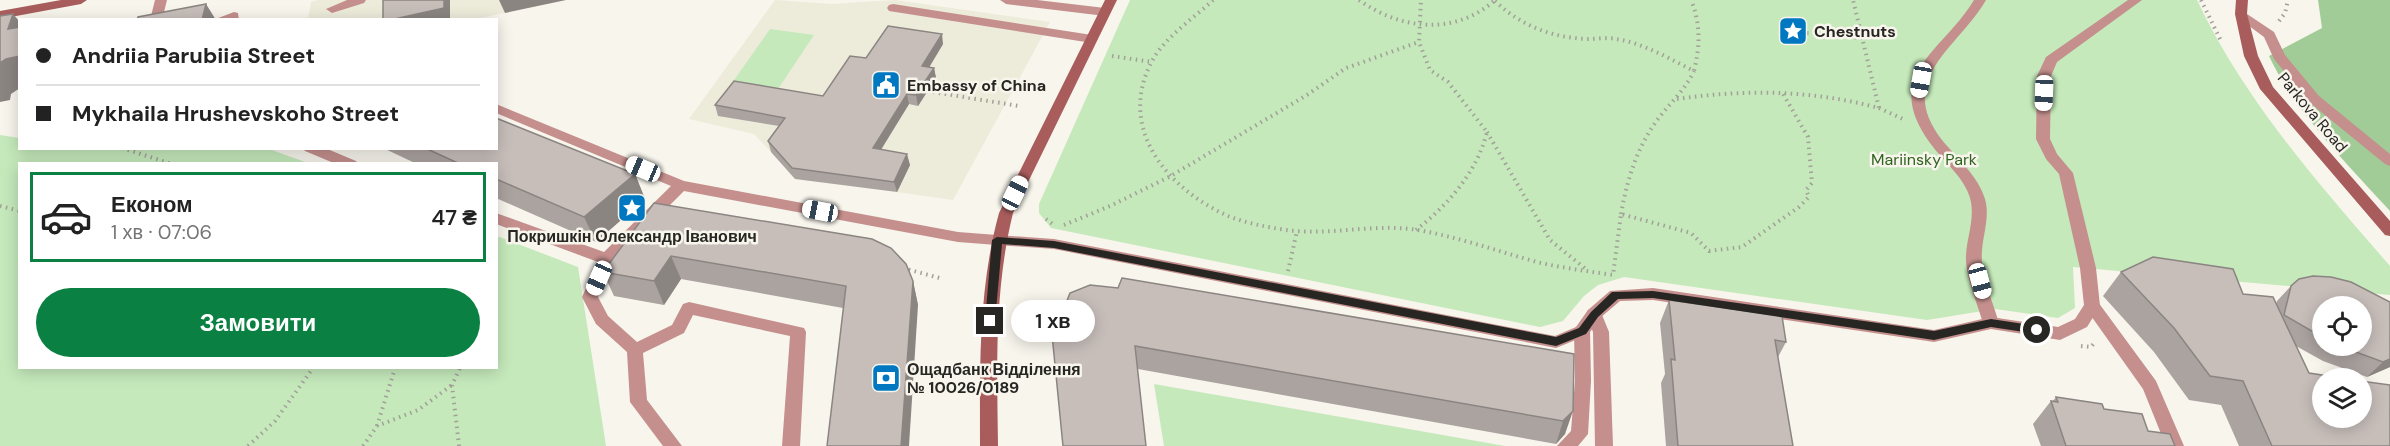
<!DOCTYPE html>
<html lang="uk">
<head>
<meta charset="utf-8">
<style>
	body { margin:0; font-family:"DM Sans",sans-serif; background:#f6f6f6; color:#222; height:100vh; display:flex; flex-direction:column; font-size:22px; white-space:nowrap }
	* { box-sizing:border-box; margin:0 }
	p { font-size:20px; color:#767676 }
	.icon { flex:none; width:33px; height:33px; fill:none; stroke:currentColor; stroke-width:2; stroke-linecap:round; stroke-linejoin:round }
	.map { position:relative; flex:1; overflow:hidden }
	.side { position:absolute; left:18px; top:162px; width:480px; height:207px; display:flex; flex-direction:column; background:#fff; border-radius:0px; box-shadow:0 3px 15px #0003 }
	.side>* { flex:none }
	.guide { position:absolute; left:18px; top:18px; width:480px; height:132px; border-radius:0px; box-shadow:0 3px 15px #0003; display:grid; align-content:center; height:132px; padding:0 18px; background:#fff }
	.tools { position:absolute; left:2312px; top:296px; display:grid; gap:12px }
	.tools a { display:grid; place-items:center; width:60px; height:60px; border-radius:50%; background:#fff; box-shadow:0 3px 15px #0003; font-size:30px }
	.end { position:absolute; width:27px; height:27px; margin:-14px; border:8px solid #272623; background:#fff; box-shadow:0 0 0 3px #fff }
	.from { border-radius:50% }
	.bubble { position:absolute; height:42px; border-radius:21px; background:#fff; box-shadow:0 3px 15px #0003; font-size:20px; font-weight:600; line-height:42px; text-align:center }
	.car { position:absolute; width:18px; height:36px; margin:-18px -9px; border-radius:8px; box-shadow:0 0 4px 2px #0007; background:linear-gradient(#fff 24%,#345 0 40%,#fff 0 76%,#345 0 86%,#fff 0) }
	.guide b { display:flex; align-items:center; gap:21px; height:57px; font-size:22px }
	.guide b+b { border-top:2px solid #e0e0e0 }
	.guide i { width:15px; height:15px; background:#222 }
	ul { padding:10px 0 0; list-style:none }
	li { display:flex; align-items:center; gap:18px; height:90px; margin:0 12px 9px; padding:0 6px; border:3px solid #e0e0e0; border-radius:0px }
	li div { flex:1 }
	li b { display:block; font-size:22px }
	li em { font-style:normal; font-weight:600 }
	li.on { border-color:#0b8043 }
	li>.icon { width:54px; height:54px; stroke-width:1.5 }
	.primary-button { display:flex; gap:12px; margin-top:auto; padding:12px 18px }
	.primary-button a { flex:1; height:69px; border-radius:36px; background:#0b8043; color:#fff; font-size:24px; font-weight:600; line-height:69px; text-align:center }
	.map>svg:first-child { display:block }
	.built { fill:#edebda }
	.green { fill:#c5e9bb }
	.forest { fill:#a2cc97 }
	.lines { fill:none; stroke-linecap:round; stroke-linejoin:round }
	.path { stroke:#a1a099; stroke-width:4; stroke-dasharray:1.5 4.5; stroke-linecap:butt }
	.lane { fill:#c48f8d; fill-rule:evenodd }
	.street { fill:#c48f8d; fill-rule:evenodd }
	.secondary { fill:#a85d5c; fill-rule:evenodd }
	.wall { fill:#aba3a0; fill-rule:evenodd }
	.shaded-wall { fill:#8b8582 }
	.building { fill:#c7beba; stroke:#8b8582; stroke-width:1.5 }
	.route { fill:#272623 }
	.labels { text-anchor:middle; stroke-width:5; stroke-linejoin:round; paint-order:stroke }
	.poi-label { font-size:16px; font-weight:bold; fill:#272623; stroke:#f7f5ec; text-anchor:start }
	.street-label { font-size:16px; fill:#272623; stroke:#f7f5ec }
	.park-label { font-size:16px; fill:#2f631e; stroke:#f7f5ec }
</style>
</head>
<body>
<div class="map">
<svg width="2390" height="446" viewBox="0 0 2390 446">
	<rect width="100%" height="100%" fill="#f7f5ec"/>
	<g class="built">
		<polygon points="318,0 566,0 475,19 308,20 311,2"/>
		<polygon points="775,0 832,4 895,0 1050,22 953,200 897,192 771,152 754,134 689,119"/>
	</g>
	<g class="green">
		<path d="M 1130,0 L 2197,0 C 2245,101 2317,182 2390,266 L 2390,295 L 2073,267 L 2075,308 L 2058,318 L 1995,309 L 1927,320 L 1624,277 L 1598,285 L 1584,296 L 1563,321 L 1540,327 L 1051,228 L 1039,213 L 1039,204 Z"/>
		<polygon points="770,29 814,35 776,92 730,86"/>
		<polygon points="0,135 19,138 20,148 269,149 308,163 20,164 20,368 496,368 497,236 578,267 606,446 0,446"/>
		<polygon points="1154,384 1505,446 1164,446"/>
	</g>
	<path class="forest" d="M 2318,0 L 2390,0 L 2390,211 C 2348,165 2295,112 2269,56 L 2322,28 Z"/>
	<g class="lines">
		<g class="path">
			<path d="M 1213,0 C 1193,19 1165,37 1152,61 C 1116,129 1168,189 1228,216 C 1246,223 1266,227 1286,230 C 1330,236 1374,223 1418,230 C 1458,237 1497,251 1537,262 C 1562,268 1587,271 1613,275 L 1621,214 L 1691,233 L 1709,251 L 1742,247 L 1799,207 L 1809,197 L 1806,190 L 1812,183 L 1808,137 L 1782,92"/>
			<path d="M 1359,0 C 1401,30 1455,36 1495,0"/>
			<polyline points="2201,0 2222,43"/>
			<path d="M 1495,1 C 1521,26 1553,38 1588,39 C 1597,39 1607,37 1616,39 C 1643,43 1670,59 1694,71 C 1700,47 1701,24 1691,0"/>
			<polyline points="2279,21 2285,13 2288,0"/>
			<polyline points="1807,33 1863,38"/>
			<polyline points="1112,56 1152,62"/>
			<polyline points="927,91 1019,106"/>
			<path d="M 1677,99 C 1746,89 1812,90 1879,108 L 1853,0"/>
			<polyline points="1879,108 1903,119"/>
			<polyline points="1487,132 1550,240 1587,270"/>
			<polyline points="122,148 172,164"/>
			<polyline points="0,206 20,211"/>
			<path d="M 1621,214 C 1627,180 1637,147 1658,119 C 1670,103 1685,90 1694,71"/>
			<polyline points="1046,219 1054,225"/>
			<polyline points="1064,225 1110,206 1169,177 1307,95 1346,68 1419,42"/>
			<path d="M 1416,230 C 1448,205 1477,172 1487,132 L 1448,82 L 1430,70 L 1419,42 L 1421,0"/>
			<polyline points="903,268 943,279"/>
			<polyline points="1288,271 1297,231"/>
			<polyline points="2081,346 2091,347 2095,342"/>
			<polyline points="377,426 395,368"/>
			<polyline points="248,446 275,421 313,368"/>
			<polyline points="363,446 377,426 418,410 452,385"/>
			<polyline points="459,446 452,385 460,368"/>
		</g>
		<g class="lane">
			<polygon points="155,0 167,0 162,20 150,20"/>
			<polygon points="347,0 366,0 364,3 332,13 326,9"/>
			<polygon points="1000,0 1037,0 1105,8 1111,12 1105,16 1006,4"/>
			<path d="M 1974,0 L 1986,0 C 1959,47 1894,79 1942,140 C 1957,158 1978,176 1985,199 C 1991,220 1980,240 1982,262 C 1984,282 1993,303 1999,323 L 1997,327 L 1985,327 L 1983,323 C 1977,303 1968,282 1966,262 C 1965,240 1976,220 1970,198 C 1964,177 1943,161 1930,143 C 1880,74 1943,52 1974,0 Z"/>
			<polygon points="893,4 1092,35 1098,39 1092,43 889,11 887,8 889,5"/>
			<polygon points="2241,10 2274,32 2285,55 2319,96 2390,154 2390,166 2385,164 2309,102 2274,59 2264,37 2237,17 2235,14"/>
			<polygon points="234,12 238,13 239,20 213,20"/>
			<polygon points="496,104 684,181 958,232 997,235 1002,236 1005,240 1002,244 997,245 958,242 684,191 613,262 598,297 608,316 637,342 672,325 683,304 689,302 804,328 806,332 800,446 782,446 790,336 693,315 684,333 643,353 647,400 682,446 663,446 630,402 627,352 596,324 582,297 598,262 496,224 496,213 604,252 671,186 496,113"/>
			<polygon points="303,148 325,148 356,161 358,164 336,164 305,151"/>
			<polygon points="2092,300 2098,302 2156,381 2184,446 2166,446 2143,389 2084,306 2086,302"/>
			<polygon points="1594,308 1600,310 1609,332 1613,446 1595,446 1593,332 1586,314 1588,310"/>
			<polygon points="1582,325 1588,327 1590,331 1591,381 1588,434 1578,446 1557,446 1571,431 1575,381 1574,331 1576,327"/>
		</g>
		<polygon class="street" points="2128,0 2142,0 2057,62 2051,76 2050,139 2057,154 2073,173 2096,268 2100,306 2087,327 2060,340 1991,329 1934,342 1653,300 1620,301 1600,318 1588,335 1556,348 1054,249 997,245 992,244 989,240 992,236 997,235 1054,239 1555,336 1576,327 1588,310 1610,291 1653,288 1934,330 1991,317 2058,327 2075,319 2084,305 2080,268 2059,174 2046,159 2036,139 2037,76 2046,57"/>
		<g class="secondary">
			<polygon points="61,0 87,0 81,4 0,19 0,11"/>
			<path d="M 1105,0 L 1117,0 L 1013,213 C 994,290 997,367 998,446 L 980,446 C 980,367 978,290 999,213 Z"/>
			<polygon points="2236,0 2248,0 2247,14 2258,56 2273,87 2390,221 2390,236 2385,235 2260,89 2244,56 2235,14"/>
		</g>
	</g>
	<g class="wall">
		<polygon points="943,44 929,67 934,68 936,78 918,106 909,104 881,150 910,165 897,192 795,179 771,152 768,141 779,126 718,116 715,105 823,96"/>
		<polygon points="383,148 496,148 635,174 645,199 596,242 496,198 496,164 417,164"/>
		<polygon points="654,203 913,281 918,305 843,308 681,279 664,305 614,296 603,272"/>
		<path d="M 2121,272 L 2243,294 L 2276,304 L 2277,301 L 2291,286 L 2390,302 L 2390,367 L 2367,377 L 2323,361 L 2296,346 L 2309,373 L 2390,446 L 2239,446 L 2221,405 L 2189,400 L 2154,352 L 2103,296 ZM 2322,306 L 2361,345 L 2322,345 Z"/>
		<polygon points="1669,300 1786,342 1778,357 1793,446 1666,446 1661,383 1665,374 1660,323"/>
		<polygon points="1062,313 1574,354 1565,434 1556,444 1138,369"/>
		<polygon points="2056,397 2104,409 2148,431 2175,446 2041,446 2033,424 2051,401 2053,401"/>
	</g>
	<g class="shaded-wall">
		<polygon points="444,0 450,0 450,20 390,20"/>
		<polygon points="499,0 566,0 505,13"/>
		<polygon points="206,4 216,20 202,20"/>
		<polygon points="13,14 20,22 20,43 8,29"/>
		<polygon points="942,34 943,44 924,76 922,66"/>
		<polygon points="20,56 20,88 11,94 10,100 0,102 0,63 6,59"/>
		<polygon points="934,68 936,78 918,106 916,95"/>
		<polygon points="907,94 909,104 875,159 873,148"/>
		<polygon points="907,154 910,165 897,192 894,182"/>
		<polygon points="635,174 645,199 596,242 584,217"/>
		<polygon points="671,256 681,279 664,305 654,281"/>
		<polygon points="913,281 918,305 909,446 901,446"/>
		<polygon points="2390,359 2390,367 2367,377 2383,362"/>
		<polygon points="1573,411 1565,434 1556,444 1563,421"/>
	</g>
	<g class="building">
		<polygon points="383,0 444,0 444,8 390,20 383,20"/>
		<polygon points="206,4 202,20 137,20 138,17"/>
		<polygon points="13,14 8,29 20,27 20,56 6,59 0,63 0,16"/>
		<polygon points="888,26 942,34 922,66 934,68 916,95 907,94 873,148 907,154 894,182 792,168 768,141 785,118 715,105 734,81 823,96 850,56 866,58"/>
		<polygon points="496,118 635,174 584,217 496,179 496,164 460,164 425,148 496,148"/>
		<polygon points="654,203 872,239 891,248 906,264 913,281 901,446 827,446 846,286 671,256 654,281 603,272"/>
		<polygon points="2153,257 2233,269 2243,294 2273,297 2309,373 2341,378 2322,378 2322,417 2361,417 2361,381 2390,385 2390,446 2272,446 2243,381 2210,376 2174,328 2121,272"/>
		<polygon points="2313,276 2331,277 2351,282 2390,302 2390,359 2383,362 2337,345 2361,345 2361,306 2322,306 2322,337 2284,315 2291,286 2299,279"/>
		<polygon points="1122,278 1574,354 1573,411 1563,421 1135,346 1146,446 1063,446 1050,314 1062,313 1070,293 1090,285 1118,288"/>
		<polygon points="1669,300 1782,316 1786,342 1775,340 1793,446 1678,446 1671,359 1675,360"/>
		<polygon points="2056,397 2102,404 2104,409 2142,414 2148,431 2170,434 2175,446 2066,446 2051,401 2058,402"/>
	</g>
	<polygon class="route" points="997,237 1054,241 1556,337 1579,328 1591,312 1612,292 1653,291 1934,331 1991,319 2037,326 2042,330 2037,334 1991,327 1934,340 1653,298 1618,299 1598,317 1586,334 1556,346 1054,248 1002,244 995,321 990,325 985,321 992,240"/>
	<defs>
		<g id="sight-square" transform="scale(1.5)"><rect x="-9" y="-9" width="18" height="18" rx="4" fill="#0078c1" stroke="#f7f5ec"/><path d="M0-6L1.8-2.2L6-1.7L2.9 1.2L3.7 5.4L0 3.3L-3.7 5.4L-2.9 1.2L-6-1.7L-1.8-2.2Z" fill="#fff"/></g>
		<g id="civic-square" transform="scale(1.5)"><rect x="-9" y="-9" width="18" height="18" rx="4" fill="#0078c1" stroke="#f7f5ec"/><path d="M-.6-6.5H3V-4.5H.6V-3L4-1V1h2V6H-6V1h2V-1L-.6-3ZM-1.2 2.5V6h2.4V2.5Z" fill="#fff"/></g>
		<g id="bank-square" transform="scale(1.5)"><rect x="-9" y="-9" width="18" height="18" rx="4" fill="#0078c1" stroke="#f7f5ec"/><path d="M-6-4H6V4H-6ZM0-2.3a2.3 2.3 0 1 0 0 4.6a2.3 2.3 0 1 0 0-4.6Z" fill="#fff"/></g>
	</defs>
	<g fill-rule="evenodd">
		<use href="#sight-square" x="1793" y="31"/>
		<use href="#civic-square" x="886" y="85"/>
		<use href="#sight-square" x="632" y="208"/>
		<use href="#bank-square" x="886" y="378"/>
	</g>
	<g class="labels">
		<g class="poi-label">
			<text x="1814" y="37">Chestnuts</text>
			<text x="907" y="91">Embassy of China</text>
			<text x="632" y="242" text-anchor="middle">Покришкін Олександр Іванович</text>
			<text x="907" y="375">Ощадбанк Відділення<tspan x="907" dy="18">№ 10026/0189</tspan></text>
		</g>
		<g class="street-label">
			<text transform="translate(2313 112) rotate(50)" y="6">Parkova Road</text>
		</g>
		<g class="park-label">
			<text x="1924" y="165">Mariinsky Park</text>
		</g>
	</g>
</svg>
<div class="tools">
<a><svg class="icon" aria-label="locate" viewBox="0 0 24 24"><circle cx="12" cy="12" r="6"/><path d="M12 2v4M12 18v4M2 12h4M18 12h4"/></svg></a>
<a><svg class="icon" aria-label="layers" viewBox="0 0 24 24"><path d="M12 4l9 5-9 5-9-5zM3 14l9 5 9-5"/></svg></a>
</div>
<i class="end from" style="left:2037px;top:330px"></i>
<i class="end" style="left:990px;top:321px"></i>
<div class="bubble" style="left:1011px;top:300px;width:84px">1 хв</div>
<i class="car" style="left:1921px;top:80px;rotate:190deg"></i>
<i class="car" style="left:2044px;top:93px;rotate:182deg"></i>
<i class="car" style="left:643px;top:169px;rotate:293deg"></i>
<i class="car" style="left:1015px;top:193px;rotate:26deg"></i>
<i class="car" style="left:820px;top:211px;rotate:281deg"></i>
<i class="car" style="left:599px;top:278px;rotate:204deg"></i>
<i class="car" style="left:1980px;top:281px;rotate:165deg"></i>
<div class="guide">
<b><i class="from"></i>Andriia Parubiia Street</b>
<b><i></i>Mykhaila Hrushevskoho Street</b>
</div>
<section class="side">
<ul>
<li class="on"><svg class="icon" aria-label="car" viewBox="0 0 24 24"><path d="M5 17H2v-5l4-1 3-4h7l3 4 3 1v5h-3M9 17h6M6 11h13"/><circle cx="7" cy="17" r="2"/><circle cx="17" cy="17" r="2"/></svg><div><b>Економ</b><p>1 хв · 07:06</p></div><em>47 ₴</em></li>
</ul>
<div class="primary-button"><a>Замовити</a></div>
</section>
</div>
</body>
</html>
